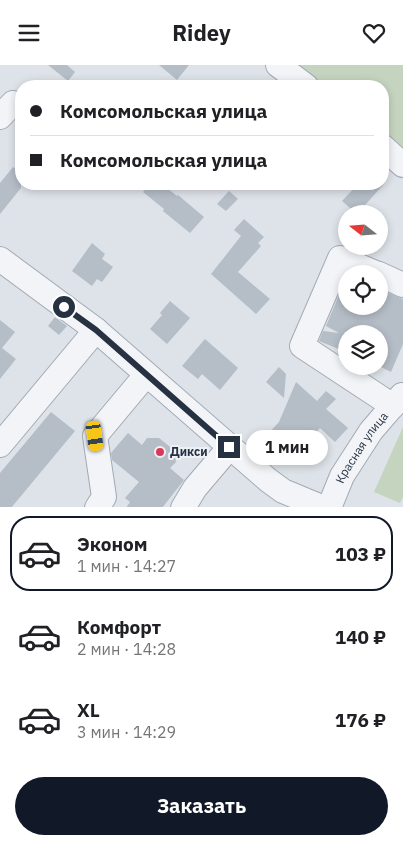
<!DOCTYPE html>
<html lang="ru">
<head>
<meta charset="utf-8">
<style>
	body { margin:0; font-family:"IBM Plex Sans",sans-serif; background:#f2f2f2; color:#202124; height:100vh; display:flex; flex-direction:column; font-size:19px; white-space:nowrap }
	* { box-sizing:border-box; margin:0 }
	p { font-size:16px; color:#757577 }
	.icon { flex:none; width:28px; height:28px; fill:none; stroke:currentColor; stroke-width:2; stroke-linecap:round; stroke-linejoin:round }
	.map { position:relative; height:442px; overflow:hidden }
	.panel { display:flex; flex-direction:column; background:#fff; flex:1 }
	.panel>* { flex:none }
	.guide { position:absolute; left:15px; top:15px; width:374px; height:110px; border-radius:20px; box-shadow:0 2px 8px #0003; display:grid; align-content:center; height:110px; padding:0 15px; background:#fff }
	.needle { width:32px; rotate:287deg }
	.tools { position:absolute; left:338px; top:140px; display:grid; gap:10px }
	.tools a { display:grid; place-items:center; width:50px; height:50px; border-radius:50%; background:#fff; box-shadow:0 2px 8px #0003; font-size:25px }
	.end { position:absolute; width:22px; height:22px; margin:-11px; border:6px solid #263142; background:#fff; box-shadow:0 0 0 2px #fff }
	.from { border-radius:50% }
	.bubble { position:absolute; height:35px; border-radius:18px; background:#fff; box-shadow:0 2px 8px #0003; font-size:16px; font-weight:800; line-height:35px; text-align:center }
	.car { position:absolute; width:15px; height:30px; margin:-15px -8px; border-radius:6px; box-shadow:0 0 4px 1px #0007; background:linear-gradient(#f5c518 24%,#345 0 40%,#f5c518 0 76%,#345 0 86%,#f5c518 0) }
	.guide b { display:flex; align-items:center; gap:18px; height:48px; font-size:19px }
	.guide b+b { border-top:1px solid #e0e0e0 }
	.guide i { width:12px; height:12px; background:#202124 }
	ul { padding:9px 0 0; list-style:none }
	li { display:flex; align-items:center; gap:15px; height:75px; margin:0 10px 8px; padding:0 5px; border:2px solid transparent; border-radius:20px }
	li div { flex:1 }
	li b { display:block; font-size:19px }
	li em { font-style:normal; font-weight:800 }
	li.current { border-color:#111827 }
	li>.icon { width:45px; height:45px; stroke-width:1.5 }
	.cta { display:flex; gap:10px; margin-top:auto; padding:10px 15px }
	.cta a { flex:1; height:58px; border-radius:30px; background:#111827; color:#fff; font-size:20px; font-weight:800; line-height:58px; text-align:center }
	header { display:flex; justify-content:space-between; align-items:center; height:65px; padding:0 15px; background:#fff; font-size:22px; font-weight:800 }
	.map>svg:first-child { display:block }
	.green { fill:#c5d4bf }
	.building { fill:#b5bdc7 }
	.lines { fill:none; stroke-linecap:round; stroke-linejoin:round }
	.minor-casing { stroke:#a3aab4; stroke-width:26 }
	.minor { stroke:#f2f4f7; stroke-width:24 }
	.route { stroke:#263142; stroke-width:6 }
	.poi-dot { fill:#db3757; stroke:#eef2f7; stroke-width:2 }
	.labels { text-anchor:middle; stroke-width:4; stroke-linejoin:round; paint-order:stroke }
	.street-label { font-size:12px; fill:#263142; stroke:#eef2f7 }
	.poi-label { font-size:12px; font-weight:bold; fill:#263142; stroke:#eef2f7; text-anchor:start }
</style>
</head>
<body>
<header><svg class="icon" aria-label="menu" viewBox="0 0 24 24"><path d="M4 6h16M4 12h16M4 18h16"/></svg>Ridey<svg class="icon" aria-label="heart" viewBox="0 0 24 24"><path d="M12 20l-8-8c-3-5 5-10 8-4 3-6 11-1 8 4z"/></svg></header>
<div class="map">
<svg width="403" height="443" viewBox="0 0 403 443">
	<rect width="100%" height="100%" fill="#dee3e9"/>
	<g class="green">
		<polygon points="292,0 403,0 403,86 383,70 382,21 320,21"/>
		<polygon points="403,362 403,432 400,438 374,427"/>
	</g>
	<g class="building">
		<polygon points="48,0 67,0 75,7 68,16"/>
		<polygon points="159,0 189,0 177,15"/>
		<polygon points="13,102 21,108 21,123 0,149 0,118"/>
		<polygon points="150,119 162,119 177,131 178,130 204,152 190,168 163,146 164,144 143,127"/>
		<polygon points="358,119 384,119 357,149 342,136"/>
		<polygon points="229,126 238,134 226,146 217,139"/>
		<polygon points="244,154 264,172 258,178 261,181 238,207 270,234 256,249 211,209 241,171 234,165"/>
		<polygon points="92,178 105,189 102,194 113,202 102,217 97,214 92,221 72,206"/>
		<polygon points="346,213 346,241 379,241 379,224 403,234 403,279 391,307 379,301 379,269 346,269 346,287 319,276 323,266 339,268 326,261"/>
		<polygon points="170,236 190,253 167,279 150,264 162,250 160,248"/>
		<polygon points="55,252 67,261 59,270 48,261"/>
		<polygon points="0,255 15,267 2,283 16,294 0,314"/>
		<polygon points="205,274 238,303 220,325 202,309 198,314 182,301"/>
		<polygon points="279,302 286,309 284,333 266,317"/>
		<polygon points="296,317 317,336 326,326 336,334 326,344 348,363 335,377 320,363 301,384 296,380 288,388 267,370 279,357"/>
		<polygon points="51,347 75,366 11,443 0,443 0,408"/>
		<polygon points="128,368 142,380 147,373 159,373 174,385 176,397 170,403 184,415 162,443 126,443 130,437 125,433 139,417 112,395 111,388"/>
	</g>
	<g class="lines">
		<g class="minor-casing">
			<g id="minor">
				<polyline points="278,0 306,21"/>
				<polyline points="0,52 13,38"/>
				<polyline points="382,81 403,100"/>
				<polyline points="0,194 96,265 268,415 283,426 324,443"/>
				<polyline points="378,209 340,193 302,281 393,341"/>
				<polyline points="379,209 403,220"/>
				<polyline points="0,380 96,265"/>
				<polyline points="97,443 104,432 95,371 146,310"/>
				<polyline points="183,443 195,423 229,383"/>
				<path id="s1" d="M 329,443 L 342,411 L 371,366 L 402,330"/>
			</g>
		</g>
		<use href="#minor" class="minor"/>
	</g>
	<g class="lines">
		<polyline class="route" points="64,242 96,265 229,382"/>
	</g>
	<circle class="poi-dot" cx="160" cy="387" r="5"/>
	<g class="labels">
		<g class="street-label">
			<text dy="4" stroke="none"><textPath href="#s1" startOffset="69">Красная улица</textPath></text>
		</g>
		<g class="poi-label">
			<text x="170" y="391">Дикси</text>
		</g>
	</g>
</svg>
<div class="tools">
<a><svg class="needle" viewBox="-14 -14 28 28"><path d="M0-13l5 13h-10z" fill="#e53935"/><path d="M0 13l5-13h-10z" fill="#757577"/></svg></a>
<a><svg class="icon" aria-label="locate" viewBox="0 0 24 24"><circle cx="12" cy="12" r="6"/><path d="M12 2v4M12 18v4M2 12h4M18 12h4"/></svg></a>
<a><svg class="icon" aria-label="layers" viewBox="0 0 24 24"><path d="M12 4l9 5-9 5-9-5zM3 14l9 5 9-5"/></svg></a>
</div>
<i class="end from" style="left:64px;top:242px"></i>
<i class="end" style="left:229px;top:382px"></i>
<div class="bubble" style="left:246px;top:365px;width:82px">1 мин</div>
<i class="car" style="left:95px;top:371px;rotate:172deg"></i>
<div class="guide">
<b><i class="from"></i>Комсомольская улица</b>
<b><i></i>Комсомольская улица</b>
</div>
</div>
<section class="panel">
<ul>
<li class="current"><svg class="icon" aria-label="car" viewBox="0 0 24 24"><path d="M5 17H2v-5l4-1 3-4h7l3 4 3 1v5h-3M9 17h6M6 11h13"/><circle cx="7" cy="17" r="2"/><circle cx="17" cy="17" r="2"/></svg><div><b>Эконом</b><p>1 мин · 14:27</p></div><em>103 ₽</em></li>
<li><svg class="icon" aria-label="car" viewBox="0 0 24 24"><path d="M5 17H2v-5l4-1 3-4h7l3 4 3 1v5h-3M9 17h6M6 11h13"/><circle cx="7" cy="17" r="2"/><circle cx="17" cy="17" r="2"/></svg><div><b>Комфорт</b><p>2 мин · 14:28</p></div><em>140 ₽</em></li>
<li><svg class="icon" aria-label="car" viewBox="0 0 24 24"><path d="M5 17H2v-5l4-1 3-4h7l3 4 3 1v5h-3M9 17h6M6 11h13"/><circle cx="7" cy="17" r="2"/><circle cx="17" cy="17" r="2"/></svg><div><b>XL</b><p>3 мин · 14:29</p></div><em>176 ₽</em></li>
</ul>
<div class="cta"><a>Заказать</a></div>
</section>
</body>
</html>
